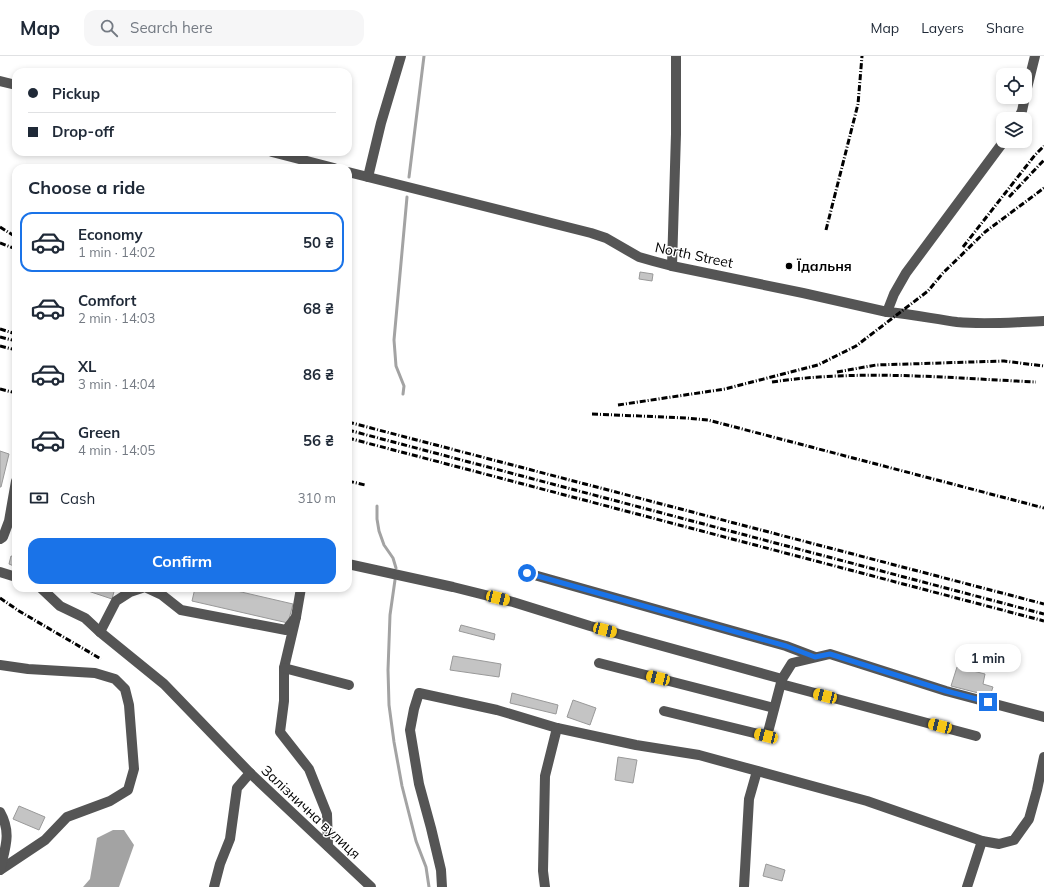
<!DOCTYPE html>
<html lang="en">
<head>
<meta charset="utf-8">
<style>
	body { margin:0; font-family:Mulish,sans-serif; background:#f6f6f7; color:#1f2937; height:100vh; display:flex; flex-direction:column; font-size:15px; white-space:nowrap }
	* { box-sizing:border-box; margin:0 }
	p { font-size:13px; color:#747a83 }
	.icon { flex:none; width:22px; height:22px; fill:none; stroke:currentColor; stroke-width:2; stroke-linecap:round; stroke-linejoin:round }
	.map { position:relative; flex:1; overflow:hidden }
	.side { position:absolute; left:12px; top:108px; width:340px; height:428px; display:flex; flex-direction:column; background:#fff; border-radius:12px; box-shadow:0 2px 6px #0003 }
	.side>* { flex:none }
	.banner { position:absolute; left:12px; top:12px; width:340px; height:88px; border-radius:12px; box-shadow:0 2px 6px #0003; display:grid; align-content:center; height:88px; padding:0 16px; background:#fff }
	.buttons { position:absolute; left:996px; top:12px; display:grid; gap:8px }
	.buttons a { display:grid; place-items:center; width:36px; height:36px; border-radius:8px; background:#fff; box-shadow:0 2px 6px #0003; font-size:20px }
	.end { position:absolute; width:18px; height:18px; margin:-9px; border:5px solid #1a73e8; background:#fff; box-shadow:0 0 0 2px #fff }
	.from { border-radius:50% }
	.bubble { position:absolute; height:28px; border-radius:12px; background:#fff; box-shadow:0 2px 6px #0003; font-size:13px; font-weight:700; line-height:28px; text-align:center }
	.car { position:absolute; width:12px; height:24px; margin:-12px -6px; border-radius:5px; box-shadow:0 0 3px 1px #0007; background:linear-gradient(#f5c518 24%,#345 0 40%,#f5c518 0 76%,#345 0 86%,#f5c518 0) }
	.banner b { display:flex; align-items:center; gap:14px; height:38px; font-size:15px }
	.banner b+b { border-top:1px solid #e0e1e3 }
	.banner i { width:10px; height:10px; background:#1f2937 }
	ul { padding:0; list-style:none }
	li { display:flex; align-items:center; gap:12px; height:60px; margin:0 8px 6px; padding:0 8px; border:2px solid transparent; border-radius:12px }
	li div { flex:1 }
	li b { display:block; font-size:15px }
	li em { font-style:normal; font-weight:700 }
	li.selected { border-color:#1a73e8 }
	li>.icon { width:36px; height:36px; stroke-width:1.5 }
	h2 { padding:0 16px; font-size:18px; line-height:48px }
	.pay { display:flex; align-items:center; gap:10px; height:44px; padding:0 16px; font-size:15px }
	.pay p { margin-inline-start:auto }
	.action { display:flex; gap:8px; margin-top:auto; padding:8px 16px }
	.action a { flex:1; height:46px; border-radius:12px; background:#1a73e8; color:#fff; font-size:16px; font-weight:700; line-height:46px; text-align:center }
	header { display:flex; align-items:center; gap:24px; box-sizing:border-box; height:56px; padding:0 20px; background:#fff; border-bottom:1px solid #e0e1e3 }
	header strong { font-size:19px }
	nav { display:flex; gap:22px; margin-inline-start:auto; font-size:14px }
	.search { width:280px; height:36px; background:#f6f6f7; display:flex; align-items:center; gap:10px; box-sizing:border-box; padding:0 14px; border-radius:12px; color:#747a83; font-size:15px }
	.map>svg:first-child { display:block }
	.water { fill:#a3a3a3 }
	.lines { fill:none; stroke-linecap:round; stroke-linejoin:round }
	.stream { stroke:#a3a3a3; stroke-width:3 }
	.building { fill:#c4c4c4; stroke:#999 }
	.minor { stroke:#555; stroke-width:10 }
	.rail { stroke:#000; stroke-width:3; stroke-dasharray:6 2 1 2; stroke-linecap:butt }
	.route { stroke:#1a73e8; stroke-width:5 }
	.poi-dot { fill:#000; stroke:#fff; stroke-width:1.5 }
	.labels { text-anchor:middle; stroke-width:3; stroke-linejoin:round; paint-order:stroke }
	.street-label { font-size:14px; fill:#000; stroke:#fff }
	.poi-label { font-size:14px; font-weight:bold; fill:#000; stroke:#fff; text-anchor:start }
</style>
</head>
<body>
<header>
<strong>Map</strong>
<div class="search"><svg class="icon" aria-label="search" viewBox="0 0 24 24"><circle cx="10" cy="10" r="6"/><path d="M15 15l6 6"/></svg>Search here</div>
<nav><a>Map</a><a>Layers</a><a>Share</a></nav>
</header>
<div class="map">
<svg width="1044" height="831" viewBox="0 0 1044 831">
	<rect width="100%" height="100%" fill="#fff"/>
	<polygon class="water" points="113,774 124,774 134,789 119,831 83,831 90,823 97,782"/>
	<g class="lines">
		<g class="stream">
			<polyline points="409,121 424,0"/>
			<polyline points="403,338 404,330 396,310 394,284 407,141"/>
			<polyline points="377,450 377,463 379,475 384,489 393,502 396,512"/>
			<polyline points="395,524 390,559 388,614 389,649 394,686 402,730 416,785 426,811 429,831"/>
		</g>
	</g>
	<g class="building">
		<polygon points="640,216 653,218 652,225 639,223"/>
		<polygon points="0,395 9,398 1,431 0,431"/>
		<polygon points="11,500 16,501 16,511 9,508"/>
		<polygon points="79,532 115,532 112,543"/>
		<polygon points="195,532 224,532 293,548 288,567 192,545"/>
		<polygon points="461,569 495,578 494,584 459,575"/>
		<polygon points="453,600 501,608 499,621 450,614"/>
		<polygon points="957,611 985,618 983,628 993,631 990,640 951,630"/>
		<polygon points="512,637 558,649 556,658 510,647"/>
		<polygon points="573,644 596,652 590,669 567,661"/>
		<polygon points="618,701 637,704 633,727 615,724"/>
		<polygon points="19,750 45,761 39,774 13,763"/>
		<polygon points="766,808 785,814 782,825 763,820"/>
	</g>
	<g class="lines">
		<g class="minor">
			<polyline points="0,25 16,29"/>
			<polyline points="1025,40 1035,0"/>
			<polyline points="1018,63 1022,55 1025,41"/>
			<polyline points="272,96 334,112"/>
			<path d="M 348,116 L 591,177 L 606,182 L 639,201 L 653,205 L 672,210 L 803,237 L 887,256 C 911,258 934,263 957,266 C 986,269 1015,266 1044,265"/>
			<polyline points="368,121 381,67 401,0"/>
			<polyline points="672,210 676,78 676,0"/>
			<polyline points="887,256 894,238 906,217 1004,85"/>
			<polyline points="0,483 3,481 9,465 16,425"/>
			<polyline points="348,508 453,531 513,546 590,570 782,623 792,607 830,598 946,635 1044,661"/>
			<polyline points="0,516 16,521"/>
			<polyline points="527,517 786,590 815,601"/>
			<polyline points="41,532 60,550 85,562 100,576 164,628 250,717 371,831"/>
			<polyline points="147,532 162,539 181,554 286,574 296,561 301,532"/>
			<polyline points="296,561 284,612 284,645 280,676 309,713 327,758 328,790"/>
			<polyline points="100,576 116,545 130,536 142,532"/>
			<polyline points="599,607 774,652"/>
			<polyline points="0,609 28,613 95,617 115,623 125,633 129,649 134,713 128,734 110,745 67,761 45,784 0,814"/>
			<polyline points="284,612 349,629"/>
			<polyline points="781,628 976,680"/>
			<polyline points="664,655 767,680 782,623"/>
			<path d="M 0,756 C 12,777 5,792 0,814"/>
			<polyline points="214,831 220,808 230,783 237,732 250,717"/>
			<polyline points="442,831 441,814 431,772 419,728 410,674 414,653 419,637 497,654 557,672 636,689 699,699 867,745 982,785 999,788 1014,784 1029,763 1037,734 1044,701"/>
			<polyline points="545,831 543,815 545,720 557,672"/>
			<polyline points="744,831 749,743 757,715"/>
			<polyline points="967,831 982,785"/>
		</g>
		<g class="rail">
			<polyline points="1009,141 1044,104"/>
			<polyline points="0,171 16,181"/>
			<polyline points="826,174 858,48 862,0"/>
			<polyline points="0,187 16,193"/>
			<polyline points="963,191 1035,99 1044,90"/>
			<polyline points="0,273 16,278"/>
			<polyline points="0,281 16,285"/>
			<polyline points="0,290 16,294"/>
			<polyline points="837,316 876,309 1004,305 1044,310"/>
			<path d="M 772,326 C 860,313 948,322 1036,326"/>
			<polyline points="0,333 16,337"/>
			<polyline points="618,349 725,333 818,309 856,290 928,235 943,217 985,176 1044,132"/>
			<polyline points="592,358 686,362 708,364 1044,452"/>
			<polyline points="348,366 1044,548"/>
			<polyline points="348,374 1044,558"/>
			<polyline points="348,382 1044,565"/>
			<polyline points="348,425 365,429"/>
			<polyline points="0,542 19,555 101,603"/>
		</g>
	</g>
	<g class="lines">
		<polyline class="route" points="527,517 786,590 815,601 830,598 946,635 988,646"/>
	</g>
	<circle class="poi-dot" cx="789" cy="210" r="4"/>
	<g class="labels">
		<g class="street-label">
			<text transform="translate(694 199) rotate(12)" y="5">North Street</text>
			<text transform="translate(311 756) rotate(43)" y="5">Залізнична вулиця</text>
		</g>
		<g class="poi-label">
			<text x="797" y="215">Їдальня</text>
		</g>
	</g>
</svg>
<div class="buttons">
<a><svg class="icon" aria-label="locate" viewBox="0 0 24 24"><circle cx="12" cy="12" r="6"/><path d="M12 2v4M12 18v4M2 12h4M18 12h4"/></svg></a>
<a><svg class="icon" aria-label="layers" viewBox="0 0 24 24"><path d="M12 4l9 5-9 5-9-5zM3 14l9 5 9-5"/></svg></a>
</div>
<i class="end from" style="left:527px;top:517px"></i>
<i class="end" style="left:988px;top:646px"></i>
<div class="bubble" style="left:955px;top:588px;width:66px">1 min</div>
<i class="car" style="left:498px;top:542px;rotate:104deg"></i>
<i class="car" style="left:605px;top:574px;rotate:105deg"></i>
<i class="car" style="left:658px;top:622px;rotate:284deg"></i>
<i class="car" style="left:825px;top:640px;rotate:285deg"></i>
<i class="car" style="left:940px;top:670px;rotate:285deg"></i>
<i class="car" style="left:766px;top:680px;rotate:284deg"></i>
<div class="banner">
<b><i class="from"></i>Pickup</b>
<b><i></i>Drop-off</b>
</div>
<section class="side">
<h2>Choose a ride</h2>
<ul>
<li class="selected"><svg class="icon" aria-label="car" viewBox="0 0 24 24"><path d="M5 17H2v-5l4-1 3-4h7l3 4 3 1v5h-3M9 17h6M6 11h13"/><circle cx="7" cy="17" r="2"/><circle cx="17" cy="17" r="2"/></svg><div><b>Economy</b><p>1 min · 14:02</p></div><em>50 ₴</em></li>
<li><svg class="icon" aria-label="car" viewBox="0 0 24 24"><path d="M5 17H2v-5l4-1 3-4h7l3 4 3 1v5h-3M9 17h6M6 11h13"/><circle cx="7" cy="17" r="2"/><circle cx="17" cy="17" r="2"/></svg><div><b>Comfort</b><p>2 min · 14:03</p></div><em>68 ₴</em></li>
<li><svg class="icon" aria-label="car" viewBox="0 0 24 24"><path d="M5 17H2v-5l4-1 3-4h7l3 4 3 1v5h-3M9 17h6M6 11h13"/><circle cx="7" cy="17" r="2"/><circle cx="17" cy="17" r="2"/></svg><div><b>XL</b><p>3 min · 14:04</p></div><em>86 ₴</em></li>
<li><svg class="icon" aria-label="car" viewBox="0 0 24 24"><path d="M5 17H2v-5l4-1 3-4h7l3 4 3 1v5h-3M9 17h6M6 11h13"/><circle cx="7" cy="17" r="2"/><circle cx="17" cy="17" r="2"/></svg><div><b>Green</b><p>4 min · 14:05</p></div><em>56 ₴</em></li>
</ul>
<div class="pay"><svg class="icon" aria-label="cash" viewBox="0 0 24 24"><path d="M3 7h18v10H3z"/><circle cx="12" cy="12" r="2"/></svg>Cash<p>310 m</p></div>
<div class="action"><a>Confirm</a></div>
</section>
</div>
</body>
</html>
